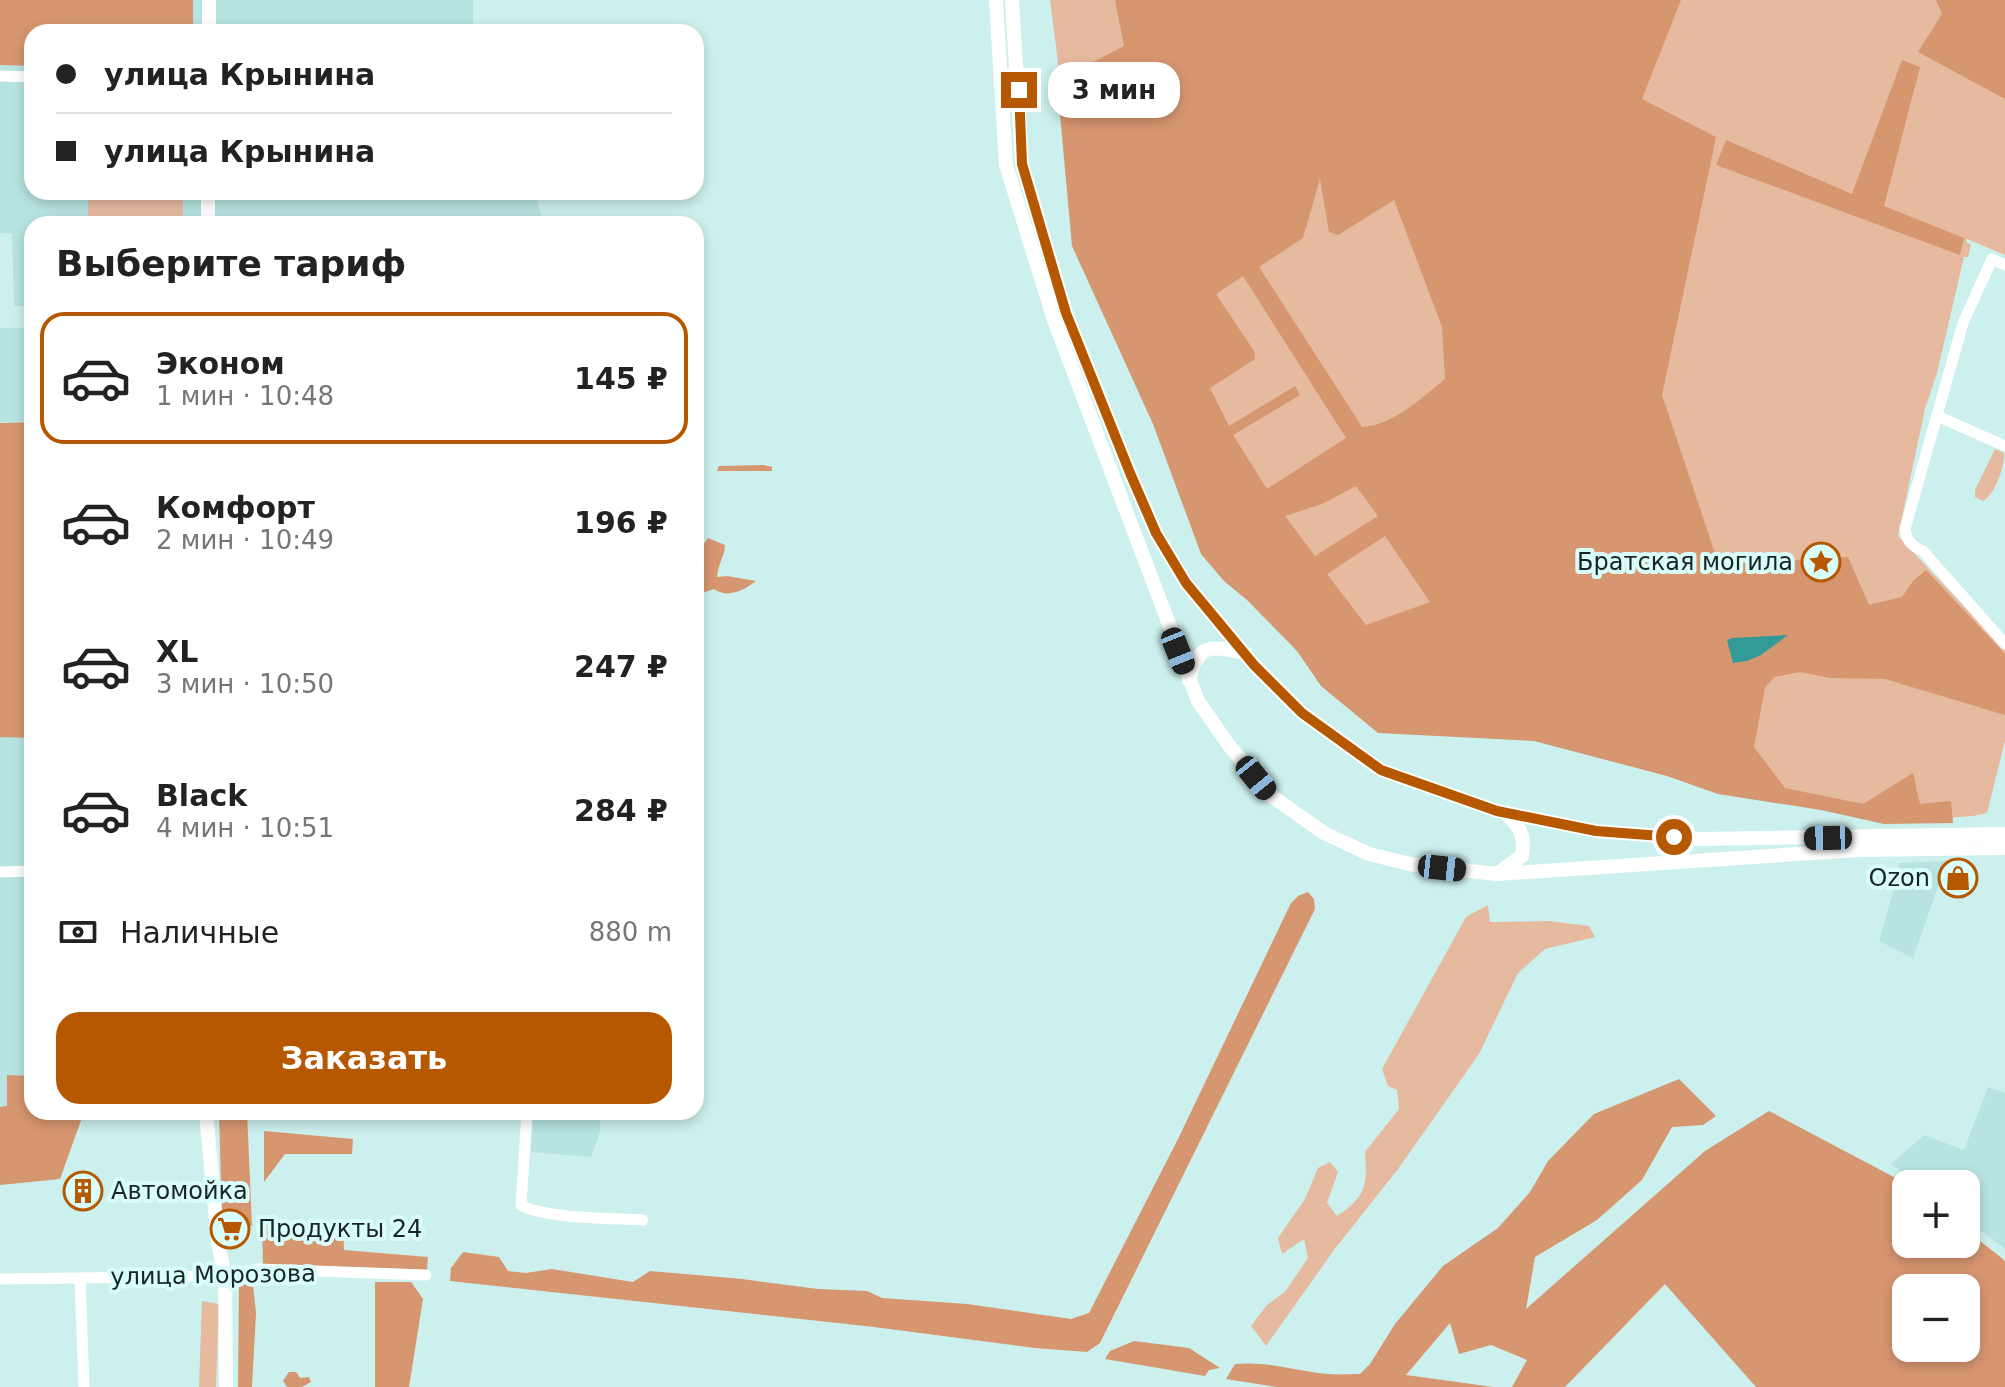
<!DOCTYPE html>
<html lang="ru">
<head>
<meta charset="utf-8">
<style>
	body { margin:0; font-family:"DejaVu Sans",sans-serif; background:#f6f6f6; color:#222; height:100vh; display:flex; flex-direction:column; font-size:30px; white-space:nowrap }
	* { box-sizing:border-box; margin:0 }
	p { font-size:26px; color:#767676 }
	.icon { flex:none; width:44px; height:44px; fill:none; stroke:currentColor; stroke-width:2; stroke-linecap:round; stroke-linejoin:round }
	.map { position:relative; flex:1; overflow:hidden }
	.panel { position:absolute; left:24px; top:216px; width:680px; height:904px; display:flex; flex-direction:column; background:#fff; border-radius:24px; box-shadow:0 4px 12px #0003 }
	.panel>* { flex:none }
	.banner { position:absolute; left:24px; top:24px; width:680px; height:176px; border-radius:24px; box-shadow:0 4px 12px #0003; display:grid; align-content:center; height:176px; padding:0 32px; background:#fff }
	.fabs { position:absolute; left:1892px; top:1170px; display:grid; gap:16px }
	.fabs a { display:grid; place-items:center; width:88px; height:88px; border-radius:16px; background:#fff; box-shadow:0 4px 12px #0003; font-size:40px }
	.end { position:absolute; width:36px; height:36px; margin:-18px; border:10px solid #b55800; background:#fff; box-shadow:0 0 0 4px #fff }
	.from { border-radius:50% }
	.bubble { position:absolute; height:56px; border-radius:24px; background:#fff; box-shadow:0 4px 12px #0003; font-size:26px; font-weight:800; line-height:56px; text-align:center }
	.car { position:absolute; width:24px; height:48px; margin:-24px -12px; border-radius:10px; box-shadow:0 0 6px 2px #0007; background:linear-gradient(#222 24%,#8ab4d8 0 40%,#222 0 76%,#8ab4d8 0 86%,#222 0) }
	.banner b { display:flex; align-items:center; gap:28px; height:76px; font-size:30px }
	.banner b+b { border-top:2px solid #e0e0e0 }
	.banner i { width:20px; height:20px; background:#222 }
	ul { padding:0; list-style:none }
	li { display:flex; align-items:center; gap:24px; height:132px; margin:0 16px 12px; padding:0 16px; border:4px solid transparent; border-radius:24px }
	li div { flex:1 }
	li b { display:block; font-size:30px }
	li em { font-style:normal; font-weight:800 }
	li.current { border-color:#b55800 }
	li>.icon { width:72px; height:72px; stroke-width:1.5 }
	h2 { padding:0 32px; font-size:36px; line-height:96px }
	.pay { display:flex; align-items:center; gap:20px; height:88px; padding:0 32px; font-size:30px }
	.pay p { margin-inline-start:auto }
	.primary-button { display:flex; gap:16px; margin-top:auto; padding:16px 32px }
	.primary-button a { flex:1; height:92px; border-radius:24px; background:#b55800; color:#fff; font-size:32px; font-weight:800; line-height:92px; text-align:center }
	.map>svg:first-child { display:block }
	.built { fill:#b7e3e0 }
	.green { fill:#e6ba9f }
	.forest { fill:#d6966f; fill-rule:evenodd }
	.water { fill:#339b97 }
	.lines { fill:none; stroke-linecap:round; stroke-linejoin:round }
	.minor { stroke:#fff; stroke-width:11 }
	.major { stroke:#fff; stroke-width:14 }
	.route { stroke:#b55800; stroke-width:10 }
	.labels { text-anchor:middle; stroke-width:8; stroke-linejoin:round; paint-order:stroke }
	.poi-label { font-size:24px; fill:#182524; stroke:#d9fdfa; text-anchor:end }
	.street-label { font-size:24px; fill:#182524; stroke:#d9fdfa }
</style>
</head>
<body>
<div class="map">
<svg width="2005" height="1387" viewBox="0 0 2005 1387">
	<rect width="100%" height="100%" fill="#ccf0ed"/>
	<g class="built">
		<polygon points="0,0 473,0 473,32 32,32 32,192 535,192 544,224 32,224 32,306 14,306 12,233 0,233"/>
		<polygon points="0,328 32,328 32,421 0,422"/>
		<rect x="0" y="725" width="32" height="384"/>
		<polygon points="1947,861 1913,958 1879,941 1896,882 1899,863"/>
		<polygon points="1988,1087 2005,1093 2005,1249 1966,1220 1966,1184 1918,1184 1891,1164 1924,1135 1964,1150"/>
		<polygon points="533,1112 597,1112 600,1117 600,1132 591,1157 531,1152"/>
	</g>
	<g class="green">
		<polygon points="1050,0 2005,0 2005,255 1967,239 1966,242 1971,245 1968,257 1964,257 1937,373 1925,409 1898,536 2005,650 2005,741 1987,813 1973,816 1915,820 1514,735 1382,730 1064,109"/>
		<rect x="88" y="192" width="95" height="32"/>
		<path d="M 1995,449 L 2004,453 C 2005,466 1995,494 1983,501 L 1975,497 L 1975,490 Z"/>
		<path d="M 1488,905 L 1490,922 L 1549,921 L 1589,926 L 1595,937 L 1545,949 L 1518,973 L 1479,1054 L 1398,1169 L 1334,1250 L 1266,1346 L 1251,1326 L 1267,1305 L 1285,1292 L 1308,1258 L 1304,1239 L 1282,1254 L 1278,1238 L 1305,1199 L 1318,1168 L 1330,1162 L 1338,1172 L 1327,1203 L 1337,1216 C 1365,1198 1368,1185 1365,1152 L 1399,1109 L 1397,1090 L 1388,1086 L 1382,1069 L 1466,917 Z"/>
		<polygon points="202,1301 219,1304 216,1387 199,1387"/>
	</g>
	<g class="forest">
		<polygon points="0,0 193,0 193,32 32,32 32,66 0,65"/>
		<path d="M 1115,0 L 1681,0 L 1642,99 L 1716,137 L 1662,395 L 1719,565 L 1848,557 L 1869,605 L 1902,597 L 1913,581 L 1926,570 L 2005,654 L 2005,715 L 1885,679 L 1830,678 L 1800,672 L 1774,677 L 1765,688 L 1754,747 L 1785,788 L 1863,804 L 1913,773 L 1920,804 L 1951,801 L 1953,823 L 1884,824 L 1821,810 L 1718,794 L 1667,776 L 1534,741 L 1378,733 L 1321,686 L 1297,651 L 1247,600 L 1224,581 L 1201,554 L 1153,424 L 1072,246 L 1057,81 L 1124,46 ZM 1320,179 L 1329,232 L 1338,235 L 1394,200 L 1442,327 L 1445,379 C 1421,398 1394,425 1362,427 L 1259,267 L 1303,238 ZM 1243,276 L 1346,438 L 1267,489 L 1233,435 L 1300,395 L 1295,386 L 1229,426 L 1210,388 L 1255,359 L 1254,351 L 1216,294 ZM 1356,486 L 1378,516 L 1315,556 L 1285,516 L 1322,504 ZM 1385,536 L 1430,602 L 1366,625 L 1327,574 Z"/>
		<polygon points="1936,0 2005,0 2005,99 1918,52 1942,14"/>
		<polygon points="1902,60 1920,67 1884,206 1964,238 1960,255 1716,165 1726,140 1852,194"/>
		<polygon points="32,422 32,738 0,737 0,423"/>
		<polygon points="763,465 772,467 772,471 717,471 719,466"/>
		<path d="M 708,538 L 725,545 C 725,555 718,564 717,577 L 727,576 L 756,581 C 744,590 728,599 714,589 L 696,595 C 696,573 694,555 708,538 Z"/>
		<polygon points="1308,892 1314,899 1315,909 1100,1343 1087,1352 1035,1348 874,1327 450,1281 451,1268 463,1252 499,1257 508,1271 526,1273 552,1269 633,1282 650,1271 742,1279 818,1289 867,1291 882,1298 967,1304 1071,1319 1089,1313 1178,1139 1291,903 1298,896"/>
		<polygon points="7,1075 32,1076 32,1112 84,1112 60,1179 0,1185 0,1107 7,1106"/>
		<path d="M 1679,1079 L 1716,1116 L 1703,1125 L 1672,1127 L 1642,1180 L 1597,1220 L 1535,1257 L 1526,1309 L 1705,1151 L 1769,1111 L 1907,1184 L 1906,1244 L 1966,1244 L 1966,1230 L 2003,1259 L 2005,1262 L 2005,1387 L 1756,1387 L 1665,1284 L 1565,1387 L 1512,1387 L 1527,1360 L 1491,1345 L 1459,1354 L 1450,1323 L 1406,1375 L 1493,1387 L 1276,1387 L 1226,1379 L 1235,1364 C 1268,1361 1296,1371 1328,1374 C 1339,1375 1350,1374 1360,1374 L 1370,1364 L 1395,1324 L 1443,1266 L 1498,1228 L 1530,1192 L 1548,1161 L 1594,1114 ZM 1906,1288 L 1966,1288 L 1966,1348 L 1906,1348 Z"/>
		<polygon points="219,1112 247,1112 252,1226 222,1223"/>
		<polygon points="264,1131 353,1139 352,1154 285,1154 264,1182"/>
		<polygon points="262,1223 343,1224 344,1250 428,1257 427,1270 263,1264"/>
		<polygon points="252,1276 256,1313 252,1387 238,1387 239,1281"/>
		<polygon points="375,1282 411,1282 423,1299 409,1387 375,1387"/>
		<polygon points="1134,1341 1189,1348 1220,1368 1209,1370 1205,1376 1105,1359 1110,1351"/>
		<polygon points="289,1372 296,1372 300,1378 309,1377 311,1382 302,1387 287,1387 283,1381"/>
	</g>
	<polygon class="water" points="1788,635 1761,655 1747,661 1733,663 1727,640 1732,638"/>
	<g class="lines">
		<g class="minor">
			<polyline points="0,76 32,77"/>
			<path d="M 2005,265 L 1992,259 L 1963,323 L 1905,529 C 1907,541 1911,546 1923,551 L 2005,644"/>
			<polyline points="1937,416 2005,446"/>
			<polyline points="0,872 32,871"/>
			<path d="M 527,1112 L 521,1205 C 545,1219 613,1218 643,1220"/>
			<polyline points="80,1278 84,1387"/>
			<polyline points="0,1279 225,1276 258,1269 426,1275"/>
		</g>
		<g class="major">
			<polyline points="996,0 1006,165 1054,320 1198,701 1228,744 1270,795 1324,833 1369,854 1414,865 1497,874 1858,850 2005,848"/>
			<polyline points="1012,0 1022,164 1066,313 1130,473 1156,533 1186,583 1254,665 1302,713 1381,770 1497,811 1596,831 1700,839 2005,834"/>
			<polyline points="209,32 209,0"/>
			<polyline points="208,224 208,192"/>
			<path d="M 1189,680 C 1199,642 1210,646 1245,653"/>
			<path d="M 1497,874 L 1522,856 C 1525,835 1521,828 1506,814"/>
			<polyline points="206,1112 218,1243 225,1276 226,1387"/>
		</g>
	</g>
	<g class="lines">
		<polyline class="route" points="1019,90 1022,164 1066,313 1130,473 1156,533 1186,583 1254,665 1302,713 1381,770 1497,811 1596,831 1674,837"/>
	</g>
	<defs>
		<g id="sight-ring" transform="scale(2)"><circle r="9.5" fill="#d9fdfa" stroke="#b55800" stroke-width="1.5"/><path d="M0-6L1.8-2.2L6-1.7L2.9 1.2L3.7 5.4L0 3.3L-3.7 5.4L-2.9 1.2L-6-1.7L-1.8-2.2Z" fill="#b55800"/></g>
		<g id="shop-ring" transform="scale(2)"><circle r="9.5" fill="#d9fdfa" stroke="#b55800" stroke-width="1.5"/><path d="M-5-2.5h2.3a2.7 3.5 0 0 1 5.4 0H5L5.5 6h-11ZM-1.5-2.5h3a1.5 2.3 0 0 0-3 0Z" fill="#b55800"/></g>
		<g id="building-ring" transform="scale(2)"><circle r="9.5" fill="#d9fdfa" stroke="#b55800" stroke-width="1.5"/><path d="M-4-6H4V6H1V3H-1V6H-4ZM-2.5-4.3h1.7v1.8h-1.7ZM.8-4.3h1.7v1.8H.8ZM-2.5-1h1.7V.8h-1.7ZM.8-1h1.7V.8H.8Z" fill="#b55800"/></g>
		<g id="supermarket-ring" transform="scale(2)"><circle r="9.5" fill="#d9fdfa" stroke="#b55800" stroke-width="1.5"/><path d="M-6-5.5h2.5l.6 2H6L4.5 2H-2.5L-4.4-4H-6ZM-1.5 3.2a1.3 1.3 0 1 0 .1 0ZM3 3.2a1.3 1.3 0 1 0 .1 0Z" fill="#b55800"/></g>
	</defs>
	<g fill-rule="evenodd">
		<use href="#sight-ring" x="1821" y="562"/>
		<use href="#shop-ring" x="1958" y="878"/>
		<use href="#building-ring" x="83" y="1191"/>
		<use href="#supermarket-ring" x="230" y="1229"/>
	</g>
	<g class="labels">
		<g class="poi-label">
			<text x="1793" y="570">Братская могила</text>
			<text x="1930" y="886">Ozon</text>
			<text x="111" y="1199" text-anchor="start">Автомойка</text>
			<text x="258" y="1237" text-anchor="start">Продукты 24</text>
		</g>
		<g class="street-label">
			<text transform="translate(213 1275) rotate(-1)" y="8">улица Морозова</text>
		</g>
	</g>
</svg>
<div class="fabs">
<a>+</a>
<a>−</a>
</div>
<i class="end from" style="left:1674px;top:837px"></i>
<i class="end" style="left:1019px;top:90px"></i>
<div class="bubble" style="left:1048px;top:62px;width:132px">3 мин</div>
<i class="car" style="left:1178px;top:651px;rotate:158deg"></i>
<i class="car" style="left:1256px;top:778px;rotate:141deg"></i>
<i class="car" style="left:1828px;top:838px;rotate:269deg"></i>
<i class="car" style="left:1442px;top:868px;rotate:96deg"></i>
<div class="banner">
<b><i class="from"></i>улица Крынина</b>
<b><i></i>улица Крынина</b>
</div>
<section class="panel">
<h2>Выберите тариф</h2>
<ul>
<li class="current"><svg class="icon" aria-label="car" viewBox="0 0 24 24"><path d="M5 17H2v-5l4-1 3-4h7l3 4 3 1v5h-3M9 17h6M6 11h13"/><circle cx="7" cy="17" r="2"/><circle cx="17" cy="17" r="2"/></svg><div><b>Эконом</b><p>1 мин · 10:48</p></div><em>145 ₽</em></li>
<li><svg class="icon" aria-label="car" viewBox="0 0 24 24"><path d="M5 17H2v-5l4-1 3-4h7l3 4 3 1v5h-3M9 17h6M6 11h13"/><circle cx="7" cy="17" r="2"/><circle cx="17" cy="17" r="2"/></svg><div><b>Комфорт</b><p>2 мин · 10:49</p></div><em>196 ₽</em></li>
<li><svg class="icon" aria-label="car" viewBox="0 0 24 24"><path d="M5 17H2v-5l4-1 3-4h7l3 4 3 1v5h-3M9 17h6M6 11h13"/><circle cx="7" cy="17" r="2"/><circle cx="17" cy="17" r="2"/></svg><div><b>XL</b><p>3 мин · 10:50</p></div><em>247 ₽</em></li>
<li><svg class="icon" aria-label="car" viewBox="0 0 24 24"><path d="M5 17H2v-5l4-1 3-4h7l3 4 3 1v5h-3M9 17h6M6 11h13"/><circle cx="7" cy="17" r="2"/><circle cx="17" cy="17" r="2"/></svg><div><b>Black</b><p>4 мин · 10:51</p></div><em>284 ₽</em></li>
</ul>
<div class="pay"><svg class="icon" aria-label="cash" viewBox="0 0 24 24"><path d="M3 7h18v10H3z"/><circle cx="12" cy="12" r="2"/></svg>Наличные<p>880 m</p></div>
<div class="primary-button"><a>Заказать</a></div>
</section>
</div>
</body>
</html>
